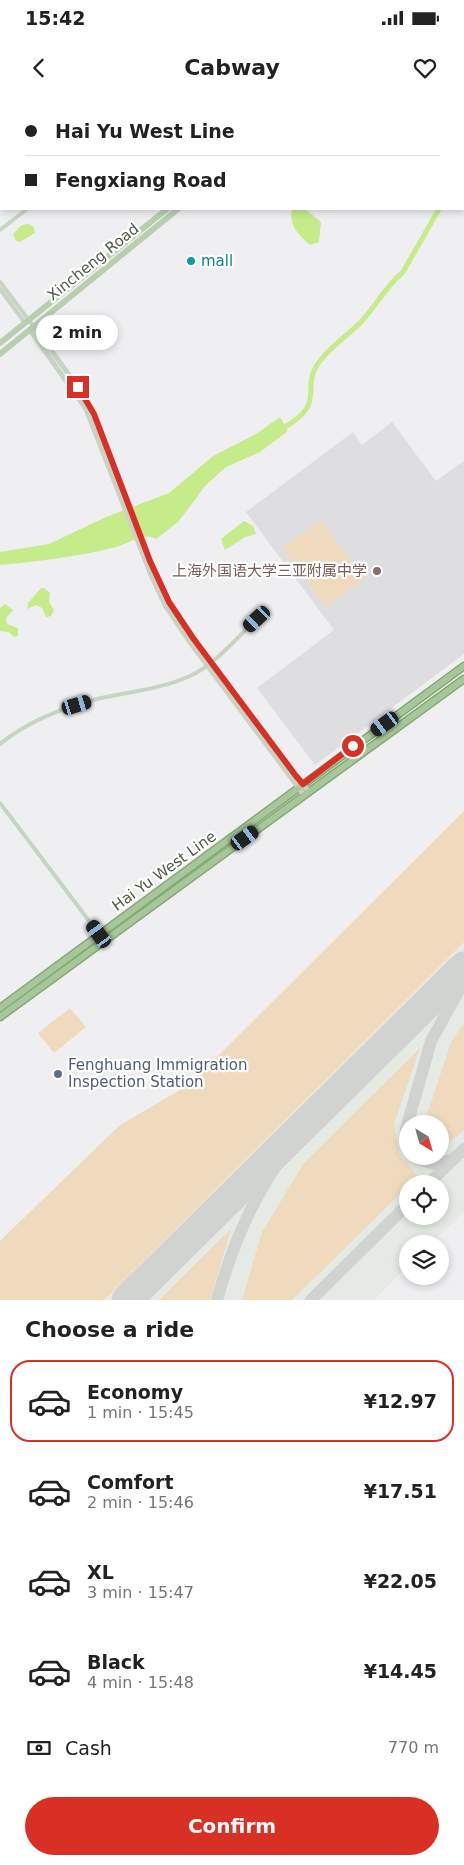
<!DOCTYPE html>
<html lang="en">
<head>
<meta charset="utf-8">
<style>
	body { margin:0; font-family:"DejaVu Sans","Noto Sans SC",sans-serif; background:#f6f6f6; color:#222; height:100vh; display:flex; flex-direction:column; font-size:19px; white-space:nowrap }
	* { box-sizing:border-box; margin:0 }
	p { font-size:16px; color:#767676 }
	.icon { flex:none; width:28px; height:28px; fill:none; stroke:currentColor; stroke-width:2; stroke-linecap:round; stroke-linejoin:round }
	.map { position:relative; height:1200px; overflow:hidden }
	.sheet { display:flex; flex-direction:column; background:#fff; flex:1 }
	.sheet>* { flex:none }
	.hud { position:absolute; left:0px; top:0px; width:465px; height:110px; box-shadow:0 2px 8px #0003; display:grid; align-content:center; height:110px; padding:0 25px; background:#fff }
	.needle { width:32px; rotate:143deg }
	.fabs { position:absolute; left:399px; top:1015px; display:grid; gap:10px }
	.fabs a { display:grid; place-items:center; width:50px; height:50px; border-radius:50%; background:#fff; box-shadow:0 2px 8px #0003; font-size:25px }
	.end { position:absolute; width:22px; height:22px; margin:-11px; border:6px solid #d93025; background:#fff; box-shadow:0 0 0 2px #fff }
	.from { border-radius:50% }
	.bubble { position:absolute; height:35px; border-radius:18px; background:#fff; box-shadow:0 2px 8px #0003; font-size:16px; font-weight:800; line-height:35px; text-align:center }
	.car { position:absolute; width:15px; height:30px; margin:-15px -8px; border-radius:6px; box-shadow:0 0 4px 1px #0007; background:linear-gradient(#222 24%,#8ab4d8 0 40%,#222 0 76%,#8ab4d8 0 86%,#222 0) }
	.hud b { display:flex; align-items:center; gap:18px; height:48px; font-size:19px }
	.hud b+b { border-top:1px solid #e0e0e0 }
	.hud i { width:12px; height:12px; background:#222 }
	ul { padding:0; list-style:none }
	li { display:flex; align-items:center; gap:15px; height:82px; margin:0 10px 8px; padding:0 15px; border:2px solid transparent; border-radius:20px }
	li div { flex:1 }
	li b { display:block; font-size:19px }
	li em { font-style:normal; font-weight:800 }
	li.selected { border-color:#d93025 }
	li>.icon { width:45px; height:45px; stroke-width:1.5 }
	h2 { padding:0 25px; font-size:22px; line-height:60px }
	.pay { display:flex; align-items:center; gap:12px; height:55px; padding:0 25px; font-size:19px }
	.pay p { margin-inline-start:auto }
	.action { display:flex; gap:10px; margin-top:auto; padding:10px 25px }
	.action a { flex:1; height:58px; border-radius:30px; background:#d93025; color:#fff; font-size:20px; font-weight:800; line-height:58px; text-align:center }
	.status { display:flex; justify-content:space-between; align-items:center; height:35px; padding:0 25px; background:#fff; direction:ltr }
	.status svg { height:14px; fill:currentColor }
	header { display:flex; justify-content:space-between; align-items:center; height:65px; padding:0 25px; background:#fff; font-size:22px; font-weight:800 }
	.map>svg:first-child { display:block }
	.education { fill:#dedee0 }
	.airport { fill:#e5eae4; fill-rule:evenodd }
	.green { fill:#efdabe }
	.water { fill:#c5eb8b }
	.lines { fill:none; stroke-linecap:round; stroke-linejoin:round }
	.canal { stroke:#c5eb8b; stroke-width:5 }
	.taxiway { stroke:#d0d3d0; stroke-width:12 }
	.runway { stroke:#d0d3d0; stroke-width:31 }
	.trunk-casing { stroke:#82a972; stroke-width:9 }
	.minor { stroke:#c8d4c3; stroke-width:4 }
	.tertiary { stroke:#c8d4c3; stroke-width:5 }
	.primary { stroke:#b9ceaf; stroke-width:6 }
	.trunk { stroke:#a8c69b; stroke-width:6 }
	.route { stroke:#d93025; stroke-width:6 }
	.culture-dot { fill:#0f9aa8; stroke:#fff; stroke-width:2 }
	.education-dot { fill:#8d6e63; stroke:#fff; stroke-width:2 }
	.service-dot { fill:#5c6f8a; stroke:#fff; stroke-width:2 }
	.labels { text-anchor:middle; stroke-width:4.5; stroke-linejoin:round; paint-order:stroke }
	.culture-label { font-size:15px; fill:#0d838f; stroke:#fff; text-anchor:start }
	.street-label { font-size:15px; fill:#4e5c47; stroke:#fff }
	.education-label { font-size:15px; fill:#785e54; stroke:#fff; text-anchor:end }
	.service-label { font-size:15px; fill:#4e5e75; stroke:#fff; text-anchor:start }
</style>
</head>
<body>
<div class="status"><b>15:42</b><svg viewBox="0 0 49 12"><path d="M0 12V9h3v3zM5 12V6h3v6zM10 12V3h3v9zM15 12V0h3v12zM26 1h20v11H26zM47 4h2v5h-2z"/></svg></div>
<header><svg class="icon" aria-label="back" viewBox="0 0 24 24"><path d="M15 5l-7 7 7 7"/></svg>Cabway<svg class="icon" aria-label="heart" viewBox="0 0 24 24"><path d="M12 20l-8-8c-3-5 5-10 8-4 3-6 11-1 8 4z"/></svg></header>
<div class="map">
<svg width="464" height="1200" viewBox="0 0 464 1200">
	<rect width="100%" height="100%" fill="#efeff2"/>
	<polygon class="education" points="392,322 436,381 464,361 464,554 315,665 257,588 334,530 246,412 353,332 362,345"/>
	<path class="airport" d="M 464,711 L 464,1112 L 430,1144 L 408,1144 L 407,1166 L 374,1200 L 0,1200 L 0,1141 L 119,1026 L 185,987 L 204,970 ZM 408,1024 L 440,1024 L 440,1056 L 408,1056 ZM 408,1084 L 440,1084 L 440,1116 L 408,1116 Z"/>
	<g class="green">
		<polygon points="320,420 364,479 326,507 283,448"/>
		<polygon points="464,711 464,842 104,1200 0,1200 0,1141 119,1026 185,987 204,970"/>
		<polygon points="70,908 86,927 54,953 38,933"/>
		<polygon points="464,923 464,1030 451,1041 440,1044 440,1024 424,1024 451,942"/>
		<polygon points="420,948 394,1024 399,1055 418,1076 411,1084 408,1084 407,1087 292,1200 242,1200 262,1132 304,1063"/>
		<polygon points="231,1129 210,1200 159,1200"/>
	</g>
	<g class="water">
		<path d="M 292,109 L 305,109 L 321,122 L 319,142 L 310,145 C 298,134 289,126 292,109 Z"/>
		<polygon points="29,124 34,127 35,133 20,142 16,141 13,134 22,125"/>
		<path d="M 280,317 L 288,331 L 260,352 L 226,367 L 206,385 L 178,422 L 156,439 C 144,432 128,444 116,447 C 78,457 39,461 0,465 L 0,452 L 49,444 L 106,417 L 169,393 L 213,356 L 256,334 Z"/>
		<polygon points="244,421 253,426 256,434 245,437 225,450 221,439"/>
		<polygon points="41,488 44,488 50,493 49,502 54,510 51,516 46,517 42,508 36,505 27,509 28,503"/>
		<polygon points="5,504 13,510 6,518 7,524 18,528 18,536 14,537 9,532 0,531 0,508"/>
	</g>
	<g class="lines">
		<g class="canal">
			<polyline points="464,25 464,24"/>
			<path d="M 281,329 C 330,303 298,288 320,261 C 331,246 348,235 361,222 C 376,206 386,186 403,172 L 439,109"/>
		</g>
		<g class="taxiway">
			<polyline points="408,1044 406,1029 431,941 464,881"/>
			<polyline points="419,1059 434,1064 452,1060"/>
			<polyline points="428,1084 464,1049"/>
			<path d="M 217,1200 C 238,1125 267,1068 319,1010"/>
			<polyline points="311,1200 408,1104"/>
		</g>
		<polyline class="runway" points="127,1200 464,867"/>
		<g class="trunk-casing">
			<g id="trunk">
				<polyline points="0,908 464,566"/>
				<polyline points="0,917 464,579"/>
			</g>
		</g>
		<g class="minor">
			<polyline points="109,0 110,1"/>
			<polyline points="165,1 167,0"/>
			<polyline points="0,130 27,109"/>
			<polyline points="0,182 34,227"/>
			<polyline points="0,189 25,223"/>
			<path d="M 0,644 C 27,622 59,609 93,600 C 125,592 159,590 190,576 C 216,564 236,538 257,519"/>
			<polyline points="0,703 99,834"/>
		</g>
		<g class="tertiary">
			<polyline points="34,227 78,287 94,314 155,473 169,502 193,538 308,691"/>
			<polyline points="30,230 86,309 151,475 165,505 189,541 304,695"/>
		</g>
		<g class="primary">
			<polyline points="293,1 294,0"/>
			<polyline points="305,1 307,0"/>
			<polyline points="0,243 167,109"/>
			<polyline points="0,254 178,109"/>
		</g>
		<use href="#trunk" class="trunk"/>
	</g>
	<g class="lines">
		<polyline class="route" points="78,287 94,314 150,461 169,502 193,538 296,676 303,684 353,646"/>
	</g>
	<circle class="culture-dot" cx="191" cy="161" r="5"/>
	<circle class="education-dot" cx="377" cy="471" r="5"/>
	<circle class="service-dot" cx="58" cy="974" r="5"/>
	<g class="labels">
		<g class="culture-label">
			<text x="201" y="166">mall</text>
		</g>
		<g class="street-label">
			<text transform="translate(93 162) rotate(-39)" y="5">Xincheng Road</text>
			<text transform="translate(164 771) rotate(-36)" y="5">Hai Yu West Line</text>
		</g>
		<g class="education-label">
			<text x="367" y="476">上海外国语大学三亚附属中学</text>
		</g>
		<g class="service-label">
			<text x="68" y="970">Fenghuang Immigration<tspan x="68" dy="17">Inspection Station</tspan></text>
		</g>
	</g>
</svg>
<div class="fabs">
<a><svg class="needle" viewBox="-14 -14 28 28"><path d="M0-13l5 13h-10z" fill="#e53935"/><path d="M0 13l5-13h-10z" fill="#767676"/></svg></a>
<a><svg class="icon" aria-label="locate" viewBox="0 0 24 24"><circle cx="12" cy="12" r="6"/><path d="M12 2v4M12 18v4M2 12h4M18 12h4"/></svg></a>
<a><svg class="icon" aria-label="layers" viewBox="0 0 24 24"><path d="M12 4l9 5-9 5-9-5zM3 14l9 5 9-5"/></svg></a>
</div>
<i class="end from" style="left:353px;top:646px"></i>
<i class="end" style="left:78px;top:287px"></i>
<div class="bubble" style="left:36px;top:215px;width:82px">2 min</div>
<i class="car" style="left:257px;top:519px;rotate:227deg"></i>
<i class="car" style="left:77px;top:605px;rotate:73deg"></i>
<i class="car" style="left:385px;top:624px;rotate:234deg"></i>
<i class="car" style="left:245px;top:738px;rotate:54deg"></i>
<i class="car" style="left:99px;top:834px;rotate:324deg"></i>
<div class="hud">
<b><i class="from"></i>Hai Yu West Line</b>
<b><i></i>Fengxiang Road</b>
</div>
</div>
<section class="sheet">
<h2>Choose a ride</h2>
<ul>
<li class="selected"><svg class="icon" aria-label="car" viewBox="0 0 24 24"><path d="M5 17H2v-5l4-1 3-4h7l3 4 3 1v5h-3M9 17h6M6 11h13"/><circle cx="7" cy="17" r="2"/><circle cx="17" cy="17" r="2"/></svg><div><b>Economy</b><p>1 min · 15:45</p></div><em>¥12.97</em></li>
<li><svg class="icon" aria-label="car" viewBox="0 0 24 24"><path d="M5 17H2v-5l4-1 3-4h7l3 4 3 1v5h-3M9 17h6M6 11h13"/><circle cx="7" cy="17" r="2"/><circle cx="17" cy="17" r="2"/></svg><div><b>Comfort</b><p>2 min · 15:46</p></div><em>¥17.51</em></li>
<li><svg class="icon" aria-label="car" viewBox="0 0 24 24"><path d="M5 17H2v-5l4-1 3-4h7l3 4 3 1v5h-3M9 17h6M6 11h13"/><circle cx="7" cy="17" r="2"/><circle cx="17" cy="17" r="2"/></svg><div><b>XL</b><p>3 min · 15:47</p></div><em>¥22.05</em></li>
<li><svg class="icon" aria-label="car" viewBox="0 0 24 24"><path d="M5 17H2v-5l4-1 3-4h7l3 4 3 1v5h-3M9 17h6M6 11h13"/><circle cx="7" cy="17" r="2"/><circle cx="17" cy="17" r="2"/></svg><div><b>Black</b><p>4 min · 15:48</p></div><em>¥14.45</em></li>
</ul>
<div class="pay"><svg class="icon" aria-label="cash" viewBox="0 0 24 24"><path d="M3 7h18v10H3z"/><circle cx="12" cy="12" r="2"/></svg>Cash<p>770 m</p></div>
<div class="action"><a>Confirm</a></div>
</section>
</body>
</html>
